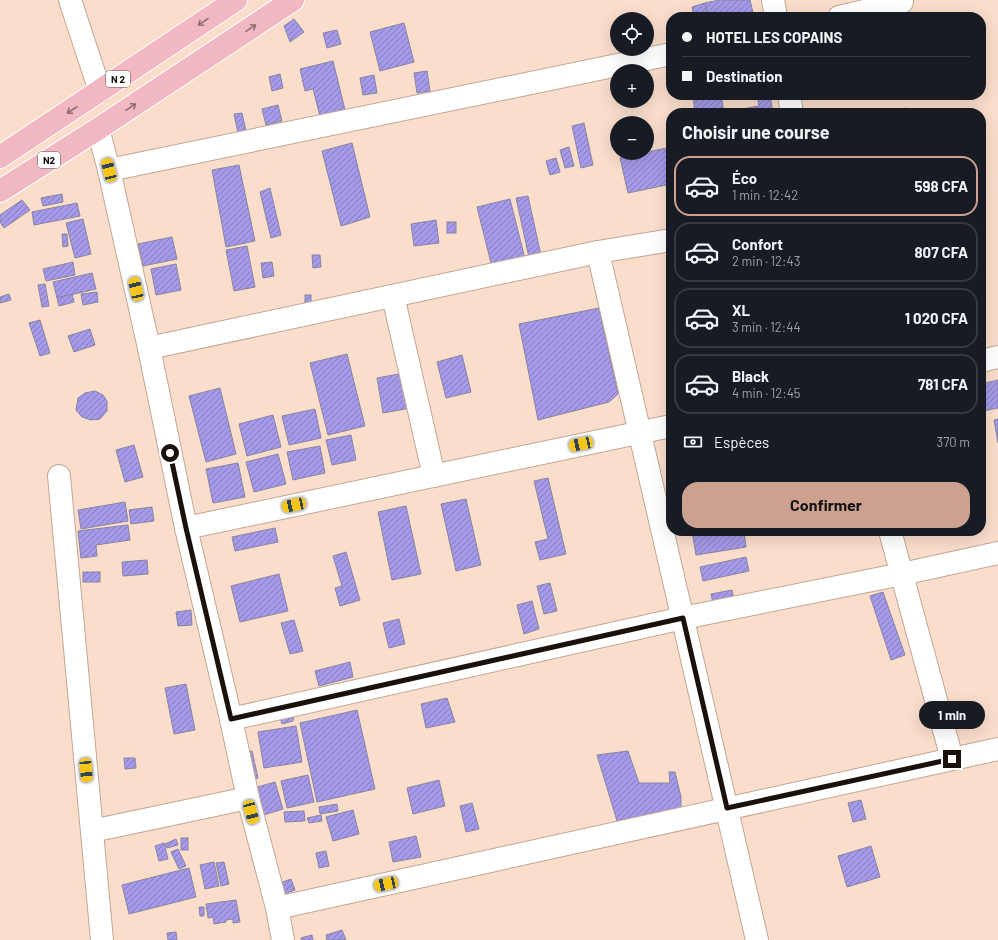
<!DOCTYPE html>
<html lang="fr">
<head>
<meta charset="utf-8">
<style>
	body { margin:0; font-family:Barlow,sans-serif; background:#20242c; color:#f1f3f6; height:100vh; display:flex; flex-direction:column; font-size:15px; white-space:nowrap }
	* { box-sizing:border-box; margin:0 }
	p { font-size:13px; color:#9ea1a6 }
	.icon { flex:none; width:22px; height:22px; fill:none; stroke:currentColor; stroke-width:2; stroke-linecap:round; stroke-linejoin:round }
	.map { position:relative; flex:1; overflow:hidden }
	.sheet { position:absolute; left:666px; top:108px; width:320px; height:428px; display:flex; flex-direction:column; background:#171b24; border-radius:16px; box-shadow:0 4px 16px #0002 }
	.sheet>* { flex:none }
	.top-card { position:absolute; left:666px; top:12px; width:320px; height:88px; border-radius:16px; box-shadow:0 4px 16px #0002; display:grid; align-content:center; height:88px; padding:0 16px; background:#171b24 }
	.tools { position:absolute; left:610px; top:12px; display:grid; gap:8px }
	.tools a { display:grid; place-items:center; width:44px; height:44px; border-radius:50%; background:#171b24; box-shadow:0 4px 16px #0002; font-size:20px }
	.end { position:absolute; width:18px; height:18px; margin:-9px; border:5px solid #1a110b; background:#fff; box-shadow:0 0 0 2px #fff }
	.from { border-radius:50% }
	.bubble { position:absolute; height:28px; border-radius:14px; background:#171b24; box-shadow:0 4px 16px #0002; font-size:13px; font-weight:700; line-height:28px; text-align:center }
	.car { position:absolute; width:12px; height:24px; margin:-12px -6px; border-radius:5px; box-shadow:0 0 3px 1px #0007; background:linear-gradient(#f5c518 24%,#345 0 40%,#f5c518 0 76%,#345 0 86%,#f5c518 0) }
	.top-card b { display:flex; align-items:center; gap:14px; height:38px; font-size:15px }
	.top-card b+b { border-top:1px solid #363941 }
	.top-card i { width:10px; height:10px; background:#f1f3f6 }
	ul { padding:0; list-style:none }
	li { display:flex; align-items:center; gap:12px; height:60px; margin:0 8px 6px; padding:0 8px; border:2px solid #363941; border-radius:16px }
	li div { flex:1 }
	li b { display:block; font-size:15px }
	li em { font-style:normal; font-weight:700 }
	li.current { border-color:#cda18f }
	li>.icon { width:36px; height:36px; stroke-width:1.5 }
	h2 { padding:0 16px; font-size:18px; line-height:48px }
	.pay { display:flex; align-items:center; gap:10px; height:44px; padding:0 16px; font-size:15px }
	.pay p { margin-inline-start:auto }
	.cta { display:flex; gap:8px; margin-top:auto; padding:8px 16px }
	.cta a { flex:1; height:46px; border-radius:16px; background:#cda18f; color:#111; font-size:16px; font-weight:700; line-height:46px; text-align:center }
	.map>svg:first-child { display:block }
	.building { fill:url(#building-hatch); stroke:#8885a0 }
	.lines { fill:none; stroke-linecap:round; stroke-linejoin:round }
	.street-casing { stroke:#c2a795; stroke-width:24 }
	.highway-casing { stroke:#fff; stroke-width:24 }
	.street { stroke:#fff; stroke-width:22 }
	.highway { stroke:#f1b8c2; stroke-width:22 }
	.oneway { stroke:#906d70 }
	.route { stroke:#1a110b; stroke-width:5 }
	.labels { text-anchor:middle; stroke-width:4; stroke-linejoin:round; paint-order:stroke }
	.shield { fill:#fff; stroke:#5f5854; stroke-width:1 }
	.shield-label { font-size:10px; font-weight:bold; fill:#1a110b }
</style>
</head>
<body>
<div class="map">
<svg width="998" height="940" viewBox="0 0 998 940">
	<defs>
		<pattern id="building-hatch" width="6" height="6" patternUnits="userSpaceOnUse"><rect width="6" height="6" fill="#a59ae9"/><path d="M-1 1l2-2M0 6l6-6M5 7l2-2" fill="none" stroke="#867cbb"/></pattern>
	</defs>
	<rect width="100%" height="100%" fill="#faddcb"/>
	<g class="building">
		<polygon points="719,0 750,0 754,17 708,17 705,3"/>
		<polygon points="705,3 708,17 694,17 692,7"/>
		<polygon points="294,19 304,32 290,42 284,26"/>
		<polygon points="404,23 414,62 380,71 370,32"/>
		<polygon points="337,30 341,44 327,48 323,33"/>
		<polygon points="333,61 346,114 321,120 313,89 305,91 300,69"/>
		<polygon points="427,71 430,91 417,93 414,73"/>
		<polygon points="280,74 283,88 272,91 269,77"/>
		<polygon points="374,75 377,93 363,95 360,78"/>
		<polygon points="693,95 721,95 724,113 695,113"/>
		<polygon points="757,95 770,95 773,113 748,113 747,108 759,106"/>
		<polygon points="278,105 282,121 266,125 262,109"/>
		<polygon points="907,108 908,113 879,113"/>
		<polygon points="242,113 246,131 238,133 234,114"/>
		<polygon points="584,123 593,165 581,168 572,126"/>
		<polygon points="352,143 370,217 341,226 322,151"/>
		<polygon points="569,147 574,166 565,168 560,150"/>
		<polygon points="671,147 671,184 628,193 620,158"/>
		<polygon points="556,158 560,172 550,175 546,161"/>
		<polygon points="239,165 255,241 226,247 212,170"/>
		<polygon points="270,188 281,235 271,238 260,192"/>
		<polygon points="62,194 63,202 43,206 41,198"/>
		<polygon points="528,196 542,260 530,262 516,198"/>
		<polygon points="510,199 526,263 493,271 477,207"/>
		<polygon points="22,200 30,210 4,228 0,222 0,215"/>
		<polygon points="77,203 80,216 34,225 32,212"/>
		<polygon points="83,219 91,254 75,258 66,223"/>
		<polygon points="436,220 439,243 414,246 411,224"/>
		<rect x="447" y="222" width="9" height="11"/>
		<polygon points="62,234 67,234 68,246 63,247"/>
		<polygon points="172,237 177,259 143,266 138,244"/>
		<polygon points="247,246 255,287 234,291 226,250"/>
		<polygon points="312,255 320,255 321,267 313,268"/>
		<polygon points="73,262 75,275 46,281 43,269"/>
		<polygon points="272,262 274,276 263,278 261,263"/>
		<polygon points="176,264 181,290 156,295 151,269"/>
		<polygon points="92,273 96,289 57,298 53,282"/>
		<polygon points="45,284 49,306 42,307 38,285"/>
		<polygon points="97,292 98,302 83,305 81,294"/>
		<polygon points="9,294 11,300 0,303 0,297"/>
		<polygon points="72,294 74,302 59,306 57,298"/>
		<rect x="305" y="295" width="6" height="9"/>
		<polygon points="599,308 618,394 609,402 538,420 519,324"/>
		<polygon points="40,320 50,353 40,356 29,323"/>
		<polygon points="90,329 95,345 74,352 68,336"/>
		<polygon points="347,354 365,426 328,435 310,363"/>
		<polygon points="462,355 471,392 446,398 437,362"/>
		<polygon points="404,373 411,408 383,413 377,378"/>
		<polygon points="998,380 998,408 983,411 981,402 981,384"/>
		<polygon points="220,388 236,454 206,462 189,396"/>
		<polygon points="95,391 103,395 107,401 107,411 100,419 91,420 82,417 76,410 78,398 85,393"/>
		<polygon points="315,409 321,438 289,445 282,416"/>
		<polygon points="273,415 281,447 247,456 239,424"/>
		<polygon points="998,419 998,443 994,420"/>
		<polygon points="351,435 356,460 332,465 326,440"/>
		<polygon points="134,445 143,477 125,482 116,450"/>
		<polygon points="320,446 325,473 293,480 287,452"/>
		<polygon points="278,454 286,484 254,492 246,462"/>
		<polygon points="238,463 245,497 213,503 206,469"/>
		<polygon points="548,478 566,554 540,560 535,542 548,539 534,481"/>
		<polygon points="466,499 481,565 456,571 441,504"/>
		<polygon points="125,502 128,521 81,529 78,510"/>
		<polygon points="406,506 421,574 392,580 378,512"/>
		<polygon points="152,507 154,521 131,524 129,510"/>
		<polygon points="128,525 130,540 96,545 97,556 81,558 78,531"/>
		<polygon points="275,528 278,542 235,551 232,537"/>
		<polygon points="692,531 744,531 746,547 696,555"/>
		<polygon points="346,552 360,600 340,606 335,588 342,586 333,556"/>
		<polygon points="746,557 749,571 703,581 700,567"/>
		<polygon points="147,560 148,574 123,576 122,562"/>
		<rect x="83" y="572" width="17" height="10"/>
		<polygon points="279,574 288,611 240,622 231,586"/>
		<polygon points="550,583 557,611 544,614 537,586"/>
		<polygon points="732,590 734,600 713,603 711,594"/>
		<polygon points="883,592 905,655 891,660 870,596"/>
		<polygon points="532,601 539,629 524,634 517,605"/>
		<polygon points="191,610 192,625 178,626 176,612"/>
		<polygon points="399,619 405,644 389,648 383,623"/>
		<polygon points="294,620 303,651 290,654 281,623"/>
		<polygon points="350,662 353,677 319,686 315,671"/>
		<polygon points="186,684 195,730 174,734 165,688"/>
		<polygon points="447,698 455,722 426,728 421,704"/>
		<polygon points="357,710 375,789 317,802 300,723"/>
		<polygon points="294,713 293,721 282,724 280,717"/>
		<polygon points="296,726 302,762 264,768 258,732"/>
		<polygon points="252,751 258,778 248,781 241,753"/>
		<polygon points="628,751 639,783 670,783 669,772 675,772 681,797 681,810 617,821 597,755"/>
		<polygon points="124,758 135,758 136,768 125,769"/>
		<polygon points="308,775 314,802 287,808 281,781"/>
		<polygon points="439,780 445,806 413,814 407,788"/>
		<polygon points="275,782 283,809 257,817 250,789"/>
		<polygon points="861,800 866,819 853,822 848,803"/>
		<polygon points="472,803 479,829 466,832 460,806"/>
		<polygon points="337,804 338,811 320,814 319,807"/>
		<polygon points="353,810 359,834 333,841 326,817"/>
		<polygon points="304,811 305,821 285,822 284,812"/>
		<polygon points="321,815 322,821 309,823 307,818"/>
		<polygon points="416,836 421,857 393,862 389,842"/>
		<rect x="181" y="838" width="7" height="12"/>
		<polygon points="176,839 178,845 167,848 165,844"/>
		<polygon points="164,843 168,859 159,861 155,846"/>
		<polygon points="871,846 880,877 847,887 838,856"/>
		<polygon points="178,849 186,866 179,869 171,852"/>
		<polygon points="326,851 329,866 319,868 316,853"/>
		<polygon points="214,862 219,886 205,889 200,865"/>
		<polygon points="224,862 229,884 221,886 216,863"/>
		<polygon points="189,868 196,897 129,914 122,885"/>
		<polygon points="291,879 295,890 281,895 277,884"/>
		<polygon points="236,900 240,922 233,923 233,919 226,920 226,922 214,924 213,917 208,918 206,904"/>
		<polygon points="199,907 204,907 204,916 200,916"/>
		<polygon points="342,930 346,940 327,940 326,935"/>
		<polygon points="176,932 177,940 168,940 167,933"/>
		<polygon points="312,935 313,940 301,940 301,938"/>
	</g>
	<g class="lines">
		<g class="street-casing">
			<g id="street">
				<polyline points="70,0 100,91"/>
				<polyline points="773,0 776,17"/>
				<polyline points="839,17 902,2"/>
				<polyline points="789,95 792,113"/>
				<polyline points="98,129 109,170 149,348 186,528 231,719 248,798 277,908 283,940"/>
				<polyline points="109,170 671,54"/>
				<polyline points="598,252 757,940"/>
				<polyline points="393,296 434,476"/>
				<polyline points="149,348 598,252 671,240"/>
				<polyline points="981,361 998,357"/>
				<polyline points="59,476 102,940"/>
				<polyline points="186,528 671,426"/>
				<polyline points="890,531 952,759"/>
				<polyline points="231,719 683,618 902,574 998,553"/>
				<polyline points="92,831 248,798"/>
				<polyline points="277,908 998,749"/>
			</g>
		</g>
		<g class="highway-casing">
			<g id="highway">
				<polyline points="0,157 236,0"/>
				<polyline points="0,191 98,129 293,0"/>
			</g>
		</g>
		<use href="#street" class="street"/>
		<use href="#highway" class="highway"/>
	</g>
	<defs><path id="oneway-shaft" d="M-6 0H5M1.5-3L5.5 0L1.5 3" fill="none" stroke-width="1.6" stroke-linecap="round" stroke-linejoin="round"/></defs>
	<g class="oneway">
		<use href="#oneway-shaft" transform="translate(203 22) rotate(146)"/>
		<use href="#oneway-shaft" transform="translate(251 28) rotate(-34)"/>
		<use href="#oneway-shaft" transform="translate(131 107) rotate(-34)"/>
		<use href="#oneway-shaft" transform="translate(72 110) rotate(147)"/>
	</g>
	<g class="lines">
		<polyline class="route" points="170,453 186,528 231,719 683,618 727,808 952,759"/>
	</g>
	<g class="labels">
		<g class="shield">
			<rect x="106" y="71" width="24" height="16" rx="3"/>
			<rect x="38" y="152" width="22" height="16" rx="3"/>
		</g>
		<g class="shield-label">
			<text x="118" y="83">N 2</text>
			<text x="49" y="164">N2</text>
		</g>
	</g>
</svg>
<div class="tools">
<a><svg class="icon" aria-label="locate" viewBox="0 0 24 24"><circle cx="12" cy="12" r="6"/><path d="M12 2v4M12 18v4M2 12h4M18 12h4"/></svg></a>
<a>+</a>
<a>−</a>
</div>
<i class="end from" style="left:170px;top:453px"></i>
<i class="end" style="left:952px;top:759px"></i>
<div class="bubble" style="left:919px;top:701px;width:66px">1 min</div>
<i class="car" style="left:109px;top:170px;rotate:346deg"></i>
<i class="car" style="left:136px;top:289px;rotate:347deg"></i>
<i class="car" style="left:581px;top:444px;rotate:258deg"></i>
<i class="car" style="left:294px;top:505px;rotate:258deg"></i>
<i class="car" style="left:86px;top:770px;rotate:175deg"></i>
<i class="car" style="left:251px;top:812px;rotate:165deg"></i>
<i class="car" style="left:386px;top:884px;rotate:258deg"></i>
<div class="top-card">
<b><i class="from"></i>HOTEL LES COPAINS</b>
<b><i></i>Destination</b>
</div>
<section class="sheet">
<h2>Choisir une course</h2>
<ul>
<li class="current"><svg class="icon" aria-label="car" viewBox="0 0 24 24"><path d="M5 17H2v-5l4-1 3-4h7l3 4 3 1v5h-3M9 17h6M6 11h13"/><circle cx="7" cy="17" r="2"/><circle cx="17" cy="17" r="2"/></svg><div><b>Éco</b><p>1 min · 12:42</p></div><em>598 CFA</em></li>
<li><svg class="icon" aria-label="car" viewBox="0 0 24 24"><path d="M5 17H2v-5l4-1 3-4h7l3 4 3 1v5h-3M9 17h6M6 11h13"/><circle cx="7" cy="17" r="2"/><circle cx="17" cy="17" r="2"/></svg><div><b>Confort</b><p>2 min · 12:43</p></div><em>807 CFA</em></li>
<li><svg class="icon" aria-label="car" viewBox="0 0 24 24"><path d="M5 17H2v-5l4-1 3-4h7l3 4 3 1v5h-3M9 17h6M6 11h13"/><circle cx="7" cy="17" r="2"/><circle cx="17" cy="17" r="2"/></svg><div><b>XL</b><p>3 min · 12:44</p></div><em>1 020 CFA</em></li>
<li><svg class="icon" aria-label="car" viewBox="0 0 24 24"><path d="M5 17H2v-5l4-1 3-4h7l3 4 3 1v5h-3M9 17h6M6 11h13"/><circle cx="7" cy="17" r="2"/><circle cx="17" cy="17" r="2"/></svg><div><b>Black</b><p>4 min · 12:45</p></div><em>781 CFA</em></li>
</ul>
<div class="pay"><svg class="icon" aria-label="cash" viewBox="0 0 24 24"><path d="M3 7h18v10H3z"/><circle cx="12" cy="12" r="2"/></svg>Espèces<p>370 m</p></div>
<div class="cta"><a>Confirmer</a></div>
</section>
</div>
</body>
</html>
